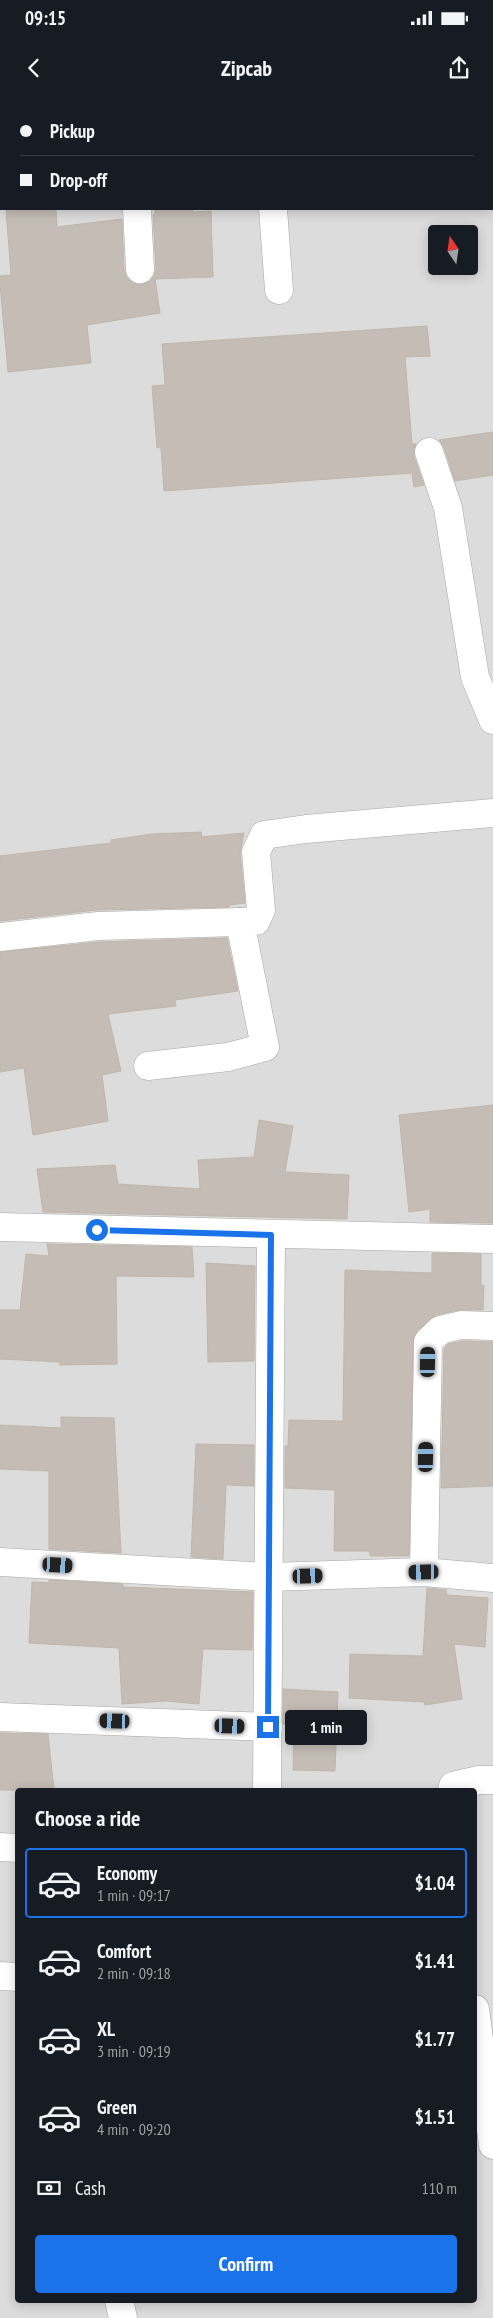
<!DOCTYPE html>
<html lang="en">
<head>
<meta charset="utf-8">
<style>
	body { margin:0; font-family:"PT Sans Narrow",sans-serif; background:#242831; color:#f1f3f6; height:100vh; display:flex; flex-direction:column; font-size:19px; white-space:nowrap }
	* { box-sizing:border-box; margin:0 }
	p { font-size:16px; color:#9ea1a6 }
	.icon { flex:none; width:28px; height:28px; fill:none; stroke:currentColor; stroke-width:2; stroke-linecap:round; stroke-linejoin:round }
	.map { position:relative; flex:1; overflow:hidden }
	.details { position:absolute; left:15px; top:1688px; width:462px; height:515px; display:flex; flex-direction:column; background:#171b24; border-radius:5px; box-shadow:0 2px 12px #0003 }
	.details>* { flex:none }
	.hud { position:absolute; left:0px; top:0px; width:494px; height:110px; box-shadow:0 2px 12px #0003; display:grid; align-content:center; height:110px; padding:0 20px; background:#171b24 }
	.needle { width:32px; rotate:347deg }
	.buttons { position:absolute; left:428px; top:125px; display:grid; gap:10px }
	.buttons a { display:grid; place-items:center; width:50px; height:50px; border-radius:5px; background:#171b24; box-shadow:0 2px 12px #0003; font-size:25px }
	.end { position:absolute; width:22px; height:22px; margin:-11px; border:6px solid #1a73e8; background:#fff; box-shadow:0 0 0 2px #fff }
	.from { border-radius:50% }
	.bubble { position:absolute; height:35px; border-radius:5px; background:#171b24; box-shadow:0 2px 12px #0003; font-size:16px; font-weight:700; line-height:35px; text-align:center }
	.car { position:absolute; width:15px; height:30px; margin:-15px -8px; border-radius:6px; box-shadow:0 0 4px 1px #0007; background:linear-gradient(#222 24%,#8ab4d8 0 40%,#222 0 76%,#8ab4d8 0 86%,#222 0) }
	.hud b { display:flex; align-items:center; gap:18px; height:48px; font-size:19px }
	.hud b+b { border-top:1px solid #363941 }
	.hud i { width:12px; height:12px; background:#f1f3f6 }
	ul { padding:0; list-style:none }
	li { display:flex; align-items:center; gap:15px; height:70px; margin:0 10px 8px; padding:0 10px; border:2px solid transparent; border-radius:5px }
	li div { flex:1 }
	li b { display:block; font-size:19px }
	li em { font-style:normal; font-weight:700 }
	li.selected { border-color:#1a73e8 }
	li>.icon { width:45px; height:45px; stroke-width:1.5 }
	h2 { padding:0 20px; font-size:22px; line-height:60px }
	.pay { display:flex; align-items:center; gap:12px; height:55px; padding:0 20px; font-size:19px }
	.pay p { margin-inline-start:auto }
	.action { display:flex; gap:10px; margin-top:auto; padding:10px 20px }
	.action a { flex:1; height:58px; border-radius:5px; background:#1a73e8; color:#fff; font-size:20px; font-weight:700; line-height:58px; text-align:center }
	.status { display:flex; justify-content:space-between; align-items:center; height:35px; padding:0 25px; background:#171b24; direction:ltr }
	.status svg { height:14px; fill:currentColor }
	header { display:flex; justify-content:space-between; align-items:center; height:65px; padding:0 20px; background:#171b24; font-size:22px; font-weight:700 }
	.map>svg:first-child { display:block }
	.residential { fill:#dddcdc; fill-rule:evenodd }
	.building { fill:#c4bcb5; stroke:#c0b5a9 }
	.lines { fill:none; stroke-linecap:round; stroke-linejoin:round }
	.minor-casing { stroke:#a6a6a6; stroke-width:29 }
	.minor { stroke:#fff; stroke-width:28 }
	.route { stroke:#1a73e8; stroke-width:6 }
</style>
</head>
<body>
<div class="status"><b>09:15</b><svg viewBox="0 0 49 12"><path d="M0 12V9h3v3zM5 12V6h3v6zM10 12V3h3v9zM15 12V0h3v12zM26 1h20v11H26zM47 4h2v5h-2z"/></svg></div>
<header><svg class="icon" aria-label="back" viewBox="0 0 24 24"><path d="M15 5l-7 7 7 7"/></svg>Zipcab<svg class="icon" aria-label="share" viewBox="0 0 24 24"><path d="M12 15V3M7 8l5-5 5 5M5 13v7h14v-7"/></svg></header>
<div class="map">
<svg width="493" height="2218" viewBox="0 0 493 2218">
	<rect width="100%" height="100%" fill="#efede6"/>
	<path class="residential" d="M 0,0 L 493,0 L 493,2218 L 0,2218 ZM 1,1 L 492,1 L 492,109 L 1,109 ZM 436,134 L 469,134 L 469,166 L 436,166 ZM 18,1690 L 475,1690 L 475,2200 L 18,2200 Z"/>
	<g class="building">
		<polygon points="6,109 56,109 57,127 122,119 124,170 127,178 133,183 140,185 149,182 154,176 156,169 153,115 155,114 155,109 193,109 193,112 211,111 213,177 155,179 160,213 87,225 91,263 8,272 0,184 0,176 11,175"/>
		<polygon points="427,226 430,256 405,257 412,344 416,344 414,349 414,357 424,385 414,387 412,373 164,391 161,347 157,348 152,286 165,285 162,244"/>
		<polygon points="493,332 493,375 455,381 444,347 439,340"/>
		<polygon points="201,732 202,737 244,733 240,753 245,803 229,805 229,807 96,810 0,821 0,756 111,743 111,740 152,734"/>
		<polygon points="227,838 238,891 175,900 176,906 108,914 121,971 102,975 108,1021 33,1035 24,968 0,972 0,852 99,842"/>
		<polygon points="493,1005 493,1123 430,1122 430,1109 409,1112 399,1015"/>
		<polygon points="259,1020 293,1026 285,1072 349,1075 347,1119 43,1112 37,1069 115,1065 118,1084 200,1089 198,1060 254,1057"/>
		<polygon points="47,1144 192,1147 194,1177 116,1176 117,1264 60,1265 60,1262 0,1259 0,1210 20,1210 26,1154 49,1156"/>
		<polygon points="432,1153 481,1154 481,1185 484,1185 483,1210 458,1210 436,1215 417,1231 413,1241 409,1456 370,1456 370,1451 334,1451 335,1390 285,1388 285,1346 288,1346 289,1320 343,1321 345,1170 432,1173"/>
		<polygon points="206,1163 255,1166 254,1261 208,1262"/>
		<polygon points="463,1241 493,1242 493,1386 441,1388 444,1249 448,1244"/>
		<polygon points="61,1317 114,1318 121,1453 49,1449 49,1371 0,1369 0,1325 61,1328"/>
		<polygon points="196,1344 254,1345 254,1386 226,1385 223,1459 191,1457"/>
		<polygon points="49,1480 123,1484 123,1487 253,1492 252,1550 203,1549 199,1604 166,1601 122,1604 119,1548 29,1543 32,1482 49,1483"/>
		<polygon points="427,1488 446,1490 447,1495 488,1498 485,1547 454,1544 462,1599 425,1605 424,1602 349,1598 350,1554 423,1556"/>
		<polygon points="283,1589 338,1592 335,1671 293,1670 294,1625 283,1624"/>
		<polygon points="0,1633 48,1634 54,1690 0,1690"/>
	</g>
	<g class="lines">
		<g class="minor-casing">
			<g id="minor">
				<polyline points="132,0 132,1"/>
				<polyline points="267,0 267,1"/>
				<polyline points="137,109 140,169"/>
				<polyline points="273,109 279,190"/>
				<polyline points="429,352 448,408 475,577 493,620"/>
				<polyline points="0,837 98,826 240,822"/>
				<polyline points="148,966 228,957 265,947 240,822 256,821 261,810 256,752 264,735 306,729 493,713"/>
				<polyline points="0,1127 493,1139"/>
				<polyline points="0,1462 270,1477 424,1472 493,1478"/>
				<polyline points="424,1472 428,1242 440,1230 461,1225 493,1226"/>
				<polyline points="0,1617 268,1627"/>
				<polyline points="267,1690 271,1135"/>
				<polyline points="452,1690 453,1686 479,1680 493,1680"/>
				<polyline points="0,1747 18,1748"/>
				<polyline points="0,1876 18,1877"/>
				<polyline points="475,1909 493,2045"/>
				<polyline points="119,2200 123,2218"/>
			</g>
		</g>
		<use href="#minor" class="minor"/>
	</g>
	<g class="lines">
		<polyline class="route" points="97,1130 271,1135 268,1627"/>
	</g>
</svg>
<div class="buttons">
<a><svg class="needle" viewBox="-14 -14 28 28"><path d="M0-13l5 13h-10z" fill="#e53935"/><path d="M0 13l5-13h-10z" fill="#9ea1a6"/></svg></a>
</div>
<i class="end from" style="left:97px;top:1130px"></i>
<i class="end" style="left:268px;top:1627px"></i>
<div class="bubble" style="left:285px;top:1610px;width:82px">1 min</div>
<i class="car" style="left:428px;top:1262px;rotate:1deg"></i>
<i class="car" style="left:426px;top:1357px;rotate:1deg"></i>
<i class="car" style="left:58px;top:1465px;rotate:93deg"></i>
<i class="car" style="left:424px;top:1472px;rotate:269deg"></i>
<i class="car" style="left:308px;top:1476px;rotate:88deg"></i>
<i class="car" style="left:115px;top:1621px;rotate:272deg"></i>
<i class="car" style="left:230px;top:1626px;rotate:92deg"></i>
<div class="hud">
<b><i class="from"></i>Pickup</b>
<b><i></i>Drop-off</b>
</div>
<section class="details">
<h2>Choose a ride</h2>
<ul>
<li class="selected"><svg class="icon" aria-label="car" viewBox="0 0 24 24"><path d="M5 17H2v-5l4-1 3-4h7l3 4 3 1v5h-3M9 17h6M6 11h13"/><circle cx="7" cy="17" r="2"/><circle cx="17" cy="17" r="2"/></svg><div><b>Economy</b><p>1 min · 09:17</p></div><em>$1.04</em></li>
<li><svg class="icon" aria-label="car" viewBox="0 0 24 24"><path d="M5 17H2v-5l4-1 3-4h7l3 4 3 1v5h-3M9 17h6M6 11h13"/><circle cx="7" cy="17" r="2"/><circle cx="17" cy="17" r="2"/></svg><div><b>Comfort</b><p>2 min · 09:18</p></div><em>$1.41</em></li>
<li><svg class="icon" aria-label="car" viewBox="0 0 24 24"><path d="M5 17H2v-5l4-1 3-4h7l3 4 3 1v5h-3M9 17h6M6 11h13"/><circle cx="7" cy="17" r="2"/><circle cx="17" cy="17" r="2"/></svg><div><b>XL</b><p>3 min · 09:19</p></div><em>$1.77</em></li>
<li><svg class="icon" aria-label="car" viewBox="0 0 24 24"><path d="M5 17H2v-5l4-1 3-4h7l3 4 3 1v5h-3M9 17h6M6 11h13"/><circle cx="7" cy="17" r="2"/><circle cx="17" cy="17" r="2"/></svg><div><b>Green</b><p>4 min · 09:20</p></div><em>$1.51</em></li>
</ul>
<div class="pay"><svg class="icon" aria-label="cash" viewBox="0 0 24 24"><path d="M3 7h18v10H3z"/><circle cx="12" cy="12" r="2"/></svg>Cash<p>110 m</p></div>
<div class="action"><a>Confirm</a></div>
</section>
</div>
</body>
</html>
